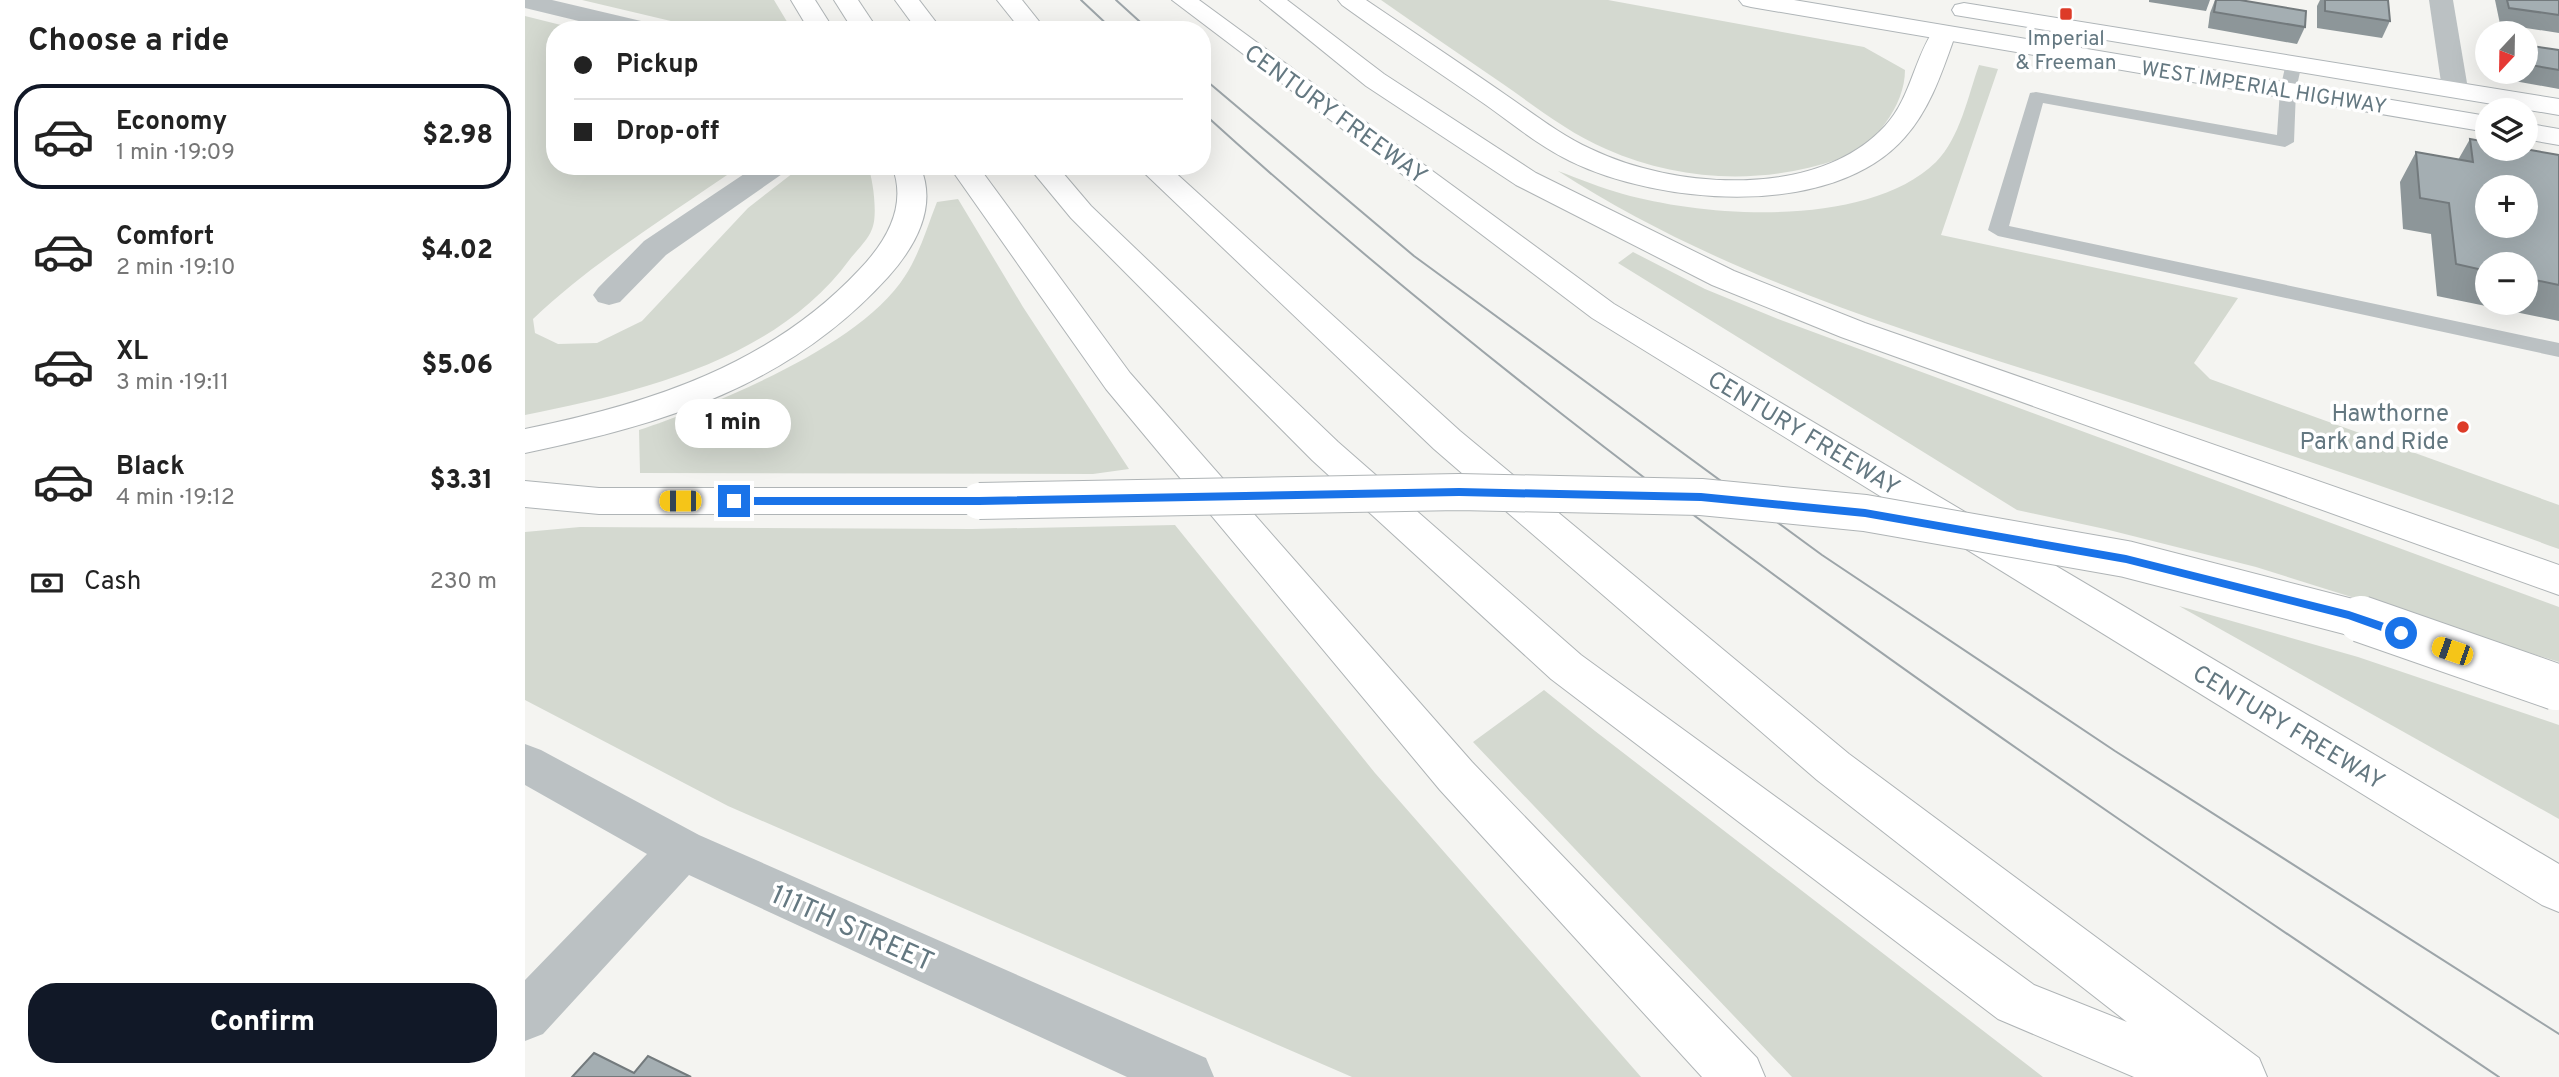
<!DOCTYPE html>
<html lang="en">
<head>
<meta charset="utf-8">
<style>
	body { margin:0; font-family:Overpass,sans-serif; background:#f6f6f6; color:#222; height:100vh; display:flex; flex-direction:column; font-size:26px; white-space:nowrap }
	* { box-sizing:border-box; margin:0 }
	p { font-size:23px; color:#767676 }
	.icon { flex:none; width:38px; height:38px; fill:none; stroke:currentColor; stroke-width:2; stroke-linecap:round; stroke-linejoin:round }
	.map { position:relative; flex:1; overflow:hidden }
	.details { display:flex; flex-direction:column; background:#fff; width:525px }
	.details>* { flex:none }
	.top-card { position:absolute; left:21px; top:21px; width:665px; height:154px; border-radius:28px; box-shadow:0 7px 28px #0002; display:grid; align-content:center; height:154px; padding:0 28px; background:#fff }
	.needle { width:46px; rotate:202deg }
	.controls { position:absolute; left:1950px; top:21px; display:grid; gap:14px }
	.controls a { display:grid; place-items:center; width:63px; height:63px; border-radius:50%; background:#fff; box-shadow:0 7px 28px #0002; font-size:35px }
	.end { position:absolute; width:32px; height:32px; margin:-16px; border:9px solid #1a73e8; background:#fff; box-shadow:0 0 0 4px #fff }
	.from { border-radius:50% }
	.bubble { position:absolute; height:49px; border-radius:24px; background:#fff; box-shadow:0 7px 28px #0002; font-size:23px; font-weight:800; line-height:49px; text-align:center }
	.car { position:absolute; width:21px; height:42px; margin:-21px -10px; border-radius:9px; box-shadow:0 0 5px 2px #0007; background:linear-gradient(#f5c518 24%,#345 0 40%,#f5c518 0 76%,#345 0 86%,#f5c518 0) }
	.top-card b { display:flex; align-items:center; gap:24px; height:66px; font-size:26px }
	.top-card b+b { border-top:2px solid #e0e0e0 }
	.top-card i { width:18px; height:18px; background:#222 }
	ul { padding:0; list-style:none }
	li { display:flex; align-items:center; gap:21px; height:105px; margin:0 14px 10px; padding:0 14px; border:4px solid transparent; border-radius:28px }
	li div { flex:1 }
	li b { display:block; font-size:26px }
	li em { font-style:normal; font-weight:800 }
	li.active { border-color:#111827 }
	li>.icon { width:63px; height:63px; stroke-width:1.5 }
	h2 { padding:0 28px; font-size:32px; line-height:84px }
	.pay { display:flex; align-items:center; gap:18px; height:77px; padding:0 28px; font-size:26px }
	.pay p { margin-inline-start:auto }
	.button { display:flex; gap:14px; margin-top:auto; padding:14px 28px }
	.button a { flex:1; height:80px; border-radius:28px; background:#111827; color:#fff; font-size:28px; font-weight:800; line-height:80px; text-align:center }
	main { display:flex; flex:1; min-height:0 }
	.map>svg:first-child { display:block }
	.green { fill:#d4d9d0 }
	.lines { fill:none; stroke-linecap:round; stroke-linejoin:round }
	.primary-casing { stroke:#afb5b8; stroke-width:2 }
	.motorway-casing { stroke:#afb4b6; stroke-width:2 }
	.service { fill:#bbc1c3; fill-rule:evenodd }
	.minor { fill:#bbc1c3; fill-rule:evenodd }
	.primary { fill:#fff; fill-rule:evenodd }
	.motorway { fill:#fff; fill-rule:evenodd }
	.tram { stroke:#9da5a9; stroke-width:2 }
	.motorway-bridge-far1-casing { stroke:#afb4b6; stroke-width:38; stroke-linecap:butt }
	.motorway-bridge-casing { stroke:#afb4b6; stroke-width:48; stroke-linecap:butt }
	.motorway-bridge-far1 { stroke:#fff; stroke-width:36 }
	.motorway-bridge { stroke:#fff; stroke-width:46 }
	.wall { fill:#8d9699; fill-rule:evenodd }
	.building { fill:#a4aeb2; stroke:#737a7d; stroke-width:2; fill-rule:evenodd }
	.route { fill:#1a73e8 }
	.poi-dot { fill:#dd3b28; stroke:#fff; stroke-width:2.5 }
	.labels { text-anchor:middle; stroke-width:7; stroke-linejoin:round; paint-order:stroke }
	.far-poi-label { font-size:21px; fill:#647881; stroke:#fff }
	.far-street-label { font-size:21px; fill:#647881; stroke:#fff }
	.street-label { font-size:24px; fill:#647881; stroke:#fff }
	.poi-label { font-size:24px; fill:#647881; stroke:#fff; text-anchor:end }
	.near-street-label { font-size:28px; fill:#647881; stroke:#fff }
</style>
</head>
<body>
<main>
<section class="details">
<h2>Choose a ride</h2>
<ul>
<li class="active"><svg class="icon" aria-label="car" viewBox="0 0 24 24"><path d="M5 17H2v-5l4-1 3-4h7l3 4 3 1v5h-3M9 17h6M6 11h13"/><circle cx="7" cy="17" r="2"/><circle cx="17" cy="17" r="2"/></svg><div><b>Economy</b><p>1 min · 19:09</p></div><em>$2.98</em></li>
<li><svg class="icon" aria-label="car" viewBox="0 0 24 24"><path d="M5 17H2v-5l4-1 3-4h7l3 4 3 1v5h-3M9 17h6M6 11h13"/><circle cx="7" cy="17" r="2"/><circle cx="17" cy="17" r="2"/></svg><div><b>Comfort</b><p>2 min · 19:10</p></div><em>$4.02</em></li>
<li><svg class="icon" aria-label="car" viewBox="0 0 24 24"><path d="M5 17H2v-5l4-1 3-4h7l3 4 3 1v5h-3M9 17h6M6 11h13"/><circle cx="7" cy="17" r="2"/><circle cx="17" cy="17" r="2"/></svg><div><b>XL</b><p>3 min · 19:11</p></div><em>$5.06</em></li>
<li><svg class="icon" aria-label="car" viewBox="0 0 24 24"><path d="M5 17H2v-5l4-1 3-4h7l3 4 3 1v5h-3M9 17h6M6 11h13"/><circle cx="7" cy="17" r="2"/><circle cx="17" cy="17" r="2"/></svg><div><b>Black</b><p>4 min · 19:12</p></div><em>$3.31</em></li>
</ul>
<div class="pay"><svg class="icon" aria-label="cash" viewBox="0 0 24 24"><path d="M3 7h18v10H3z"/><circle cx="12" cy="12" r="2"/></svg>Cash<p>230 m</p></div>
<div class="button"><a>Confirm</a></div>
</section>
<div class="map">
<svg width="2034" height="1077" viewBox="0 0 2034 1077">
	<rect width="100%" height="100%" fill="#f4f4f1"/>
	<g class="green">
		<polygon points="57,0 249,0 267,30 174,30 167,26"/>
		<path d="M 856,0 L 1083,0 L 1339,47 L 1380,70 C 1380,106 1349,147 1314,159 C 1239,185 1155,182 1081,149 C 1044,133 1011,107 978,84 C 937,56 896,28 856,0 Z"/>
		<path d="M 0,16 L 56,30 L 30,30 L 30,166 L 215,166 C 145,215 70,260 8,319 L 10,333 L 33,344 L 72,343 L 117,321 L 223,208 L 277,166 L 343,166 C 348,179 353,216 347,229 C 343,240 332,250 325,259 C 251,360 116,392 0,415 Z"/>
		<path d="M 1454,65 L 1473,69 L 1416,235 L 1713,298 L 1669,363 L 1685,379 L 2034,505 L 2034,549 C 1882,494 1729,442 1575,393 C 1388,334 1199,278 1033,171 C 1055,179 1076,188 1098,194 C 1184,218 1343,228 1411,162 C 1435,138 1443,96 1454,65 Z"/>
		<path d="M 433,199 L 498,307 L 604,469 L 568,474 L 115,473 L 114,430 C 191,404 336,346 380,276 C 395,253 402,227 412,202 Z"/>
		<polygon points="1108,252 1180,289 1253,319 2034,607 2034,662 1731,567 1580,529 1492,510 1093,263"/>
		<polygon points="650,525 850,773 1116,1077 827,1077 203,806 0,700 0,532 55,527 447,529"/>
		<polygon points="1654,606 1833,657 2034,725 2034,819"/>
		<polygon points="1019,690 1070,731 1518,1077 1267,1077 948,742"/>
	</g>
	<g class="lines">
		<g class="primary-casing">
			<g id="primary">
				<polygon points="1214,0 1269,0 1962,116 1962,132 1226,7 1218,5"/>
				<polygon points="1439,3 2034,99 2034,115 1430,15 1427,10 1430,5"/>
				<polygon points="2000,123 2034,129 2034,145 2000,139"/>
			</g>
		</g>
		<g class="motorway-casing">
			<g id="motorway">
				<polygon points="266,0 290,0 309,30 284,30"/>
				<polygon points="309,0 333,0 353,30 328,30"/>
				<polygon points="370,0 394,0 417,30 392,30"/>
				<polygon points="472,0 497,0 521,30 496,30"/>
				<polygon points="647,0 674,0 1089,304 2034,864 2034,912 2017,905 1067,318"/>
				<polygon points="735,0 762,0 859,74 1011,173 1209,271 1340,323 2034,565 2034,595 1316,337 1187,285 991,185 841,86"/>
				<path d="M 813,0 L 841,0 C 888,32 935,63 981,95 C 1009,114 1035,135 1066,149 C 1149,189 1292,200 1360,126 C 1386,98 1389,58 1410,28 L 1419,26 L 1428,28 L 1431,33 C 1418,69 1406,108 1380,137 C 1308,220 1134,205 1045,161 C 1014,146 988,124 961,105 C 913,72 864,39 817,5 Z"/>
				<path d="M 367,166 L 395,166 C 413,207 390,247 363,277 C 264,386 140,424 0,453 L 0,429 C 124,404 245,365 334,270 C 361,242 383,206 367,166 Z"/>
				<polygon points="424,166 453,166 605,373 947,762 1232,1058 1240,1077 1177,1077 915,790 581,389"/>
				<polygon points="503,166 532,166 566,206 813,442 1056,655 1509,985 1602,1022 1292,780 909,449 612,166 643,166 935,431 1324,754 1734,1058 1742,1077 1609,1077 1473,1019 1026,679 787,460 546,218"/>
				<polygon points="0,481 74,488 454,488 467,492 473,501 467,510 454,514 74,514 0,507"/>
			</g>
		</g>
		<polygon class="service" points="1769,58 1777,63 1771,90 1769,142 1760,147 1518,103 1484,226 2034,343 2034,357 1473,236 1463,230 1505,93 1511,92 1752,135 1755,90 1761,63"/>
		<g class="minor">
			<polygon points="0,0 27,0 133,25 136,30 91,30 0,8"/>
			<polygon points="1904,0 1928,0 1943,89 1939,95 1930,97 1921,95 1917,89"/>
			<polygon points="231,166 264,166 260,172 141,255 95,302 84,305 73,302 68,295 73,288 119,241"/>
			<polygon points="0,744 16,750 174,835 681,1058 689,1077 602,1077 164,875 18,1034 0,1041 0,980 122,854 0,785"/>
		</g>
		<use href="#primary" class="primary"/>
		<use href="#motorway" class="motorway"/>
		<g class="tram">
			<polyline points="556,0 588,30"/>
			<polyline points="591,0 624,30"/>
			<polyline points="677,77 889,256 1297,555 1590,751 2034,1034"/>
			<path d="M 677,112 C 1076,475 1528,776 1974,1077"/>
		</g>
		<g class="motorway-bridge-far1-casing">
			<polyline id="motorway-bridge-far1" points="454,501 934,492 1176,497 1340,513 1601,559 1841,621"/>
		</g>
		<g class="motorway-bridge-casing">
			<polyline id="motorway-bridge" points="1836,619 2031,687"/>
		</g>
		<use href="#motorway-bridge-far1" class="motorway-bridge-far1"/>
		<use href="#motorway-bridge" class="motorway-bridge"/>
	</g>
	<g class="wall">
		<polygon points="1624,0 1685,0 1681,11 1624,2"/>
		<polygon points="1690,0 1715,0 1780,27 1772,44 1683,28 1685,13"/>
		<polygon points="1795,0 1863,0 1865,21 1857,38 1792,28 1792,6"/>
		<polygon points="1970,0 2034,0 2034,33 1975,24"/>
		<polygon points="2000,45 2034,50 2034,89 1967,77 1966,72 2000,72"/>
		<path d="M 1945,139 L 2034,155 L 2034,321 L 1912,296 L 1906,234 L 1878,229 L 1875,182 L 1891,152 L 1933,160 ZM 1962,264 L 2000,264 L 2000,303 L 1962,303 Z"/>
	</g>
	<g class="building">
		<polygon points="1691,0 1715,0 1781,11 1780,27 1689,12"/>
		<polygon points="1800,0 1863,0 1865,21 1800,11"/>
		<polygon points="1982,0 2034,0 2034,15 1984,8"/>
		<polygon points="2000,45 2034,50 2034,70 2000,64"/>
		<path d="M 1945,139 L 1962,142 L 1962,149 L 2000,149 L 2034,155 L 2034,285 L 2000,278 L 2000,264 L 1962,264 L 1962,271 L 1931,264 L 1924,203 L 1895,198 L 1891,152 L 1948,162 ZM 1962,187 L 2000,187 L 2000,226 L 1962,226 Z"/>
		<polygon points="69,1053 109,1073 123,1056 166,1077 47,1077"/>
	</g>
	<polygon class="route" points="934,488 1176,493 1340,509 1601,555 1824,611 1880,630 1882,633 1876,638 1823,619 1601,563 1340,517 1176,501 934,496 454,505 209,505 204,501 209,497 454,497"/>
	<g class="poi-dot">
		<rect x="1534" y="7" width="14" height="14" rx="3.5"/>
		<circle cx="1938" cy="427" r="7"/>
	</g>
	<g class="labels">
		<g class="far-poi-label">
			<text x="1541" y="45">Imperial<tspan x="1541" dy="24">&amp; Freeman</tspan></text>
		</g>
		<g class="far-street-label">
			<text transform="translate(1739 87) rotate(9)" y="7">WEST IMPERIAL HIGHWAY</text>
		</g>
		<g class="street-label">
			<text transform="translate(811 114) rotate(36)" y="8">CENTURY FREEWAY</text>
			<text transform="translate(1279 433) rotate(31)" y="8">CENTURY FREEWAY</text>
			<text transform="translate(1764 727) rotate(31)" y="8">CENTURY FREEWAY</text>
		</g>
		<g class="poi-label">
			<text x="1924" y="421">Hawthorne<tspan x="1924" dy="28">Park and Ride</tspan></text>
		</g>
		<g class="near-street-label">
			<text transform="translate(328 927) rotate(24)" y="10">111TH STREET</text>
		</g>
	</g>
</svg>
<div class="controls">
<a><svg class="needle" viewBox="-14 -14 28 28"><path d="M0-13l5 13h-10z" fill="#e53935"/><path d="M0 13l5-13h-10z" fill="#767676"/></svg></a>
<a><svg class="icon" aria-label="layers" viewBox="0 0 24 24"><path d="M12 4l9 5-9 5-9-5zM3 14l9 5 9-5"/></svg></a>
<a>+</a>
<a>−</a>
</div>
<i class="end from" style="left:1876px;top:633px"></i>
<i class="end" style="left:209px;top:501px"></i>
<div class="bubble" style="left:150px;top:399px;width:116px">1 min</div>
<i class="car" style="left:155px;top:501px;rotate:270deg"></i>
<i class="car" style="left:1927px;top:651px;rotate:289deg"></i>
<div class="top-card">
<b><i class="from"></i>Pickup</b>
<b><i></i>Drop-off</b>
</div>
</div>
</main>
</body>
</html>
